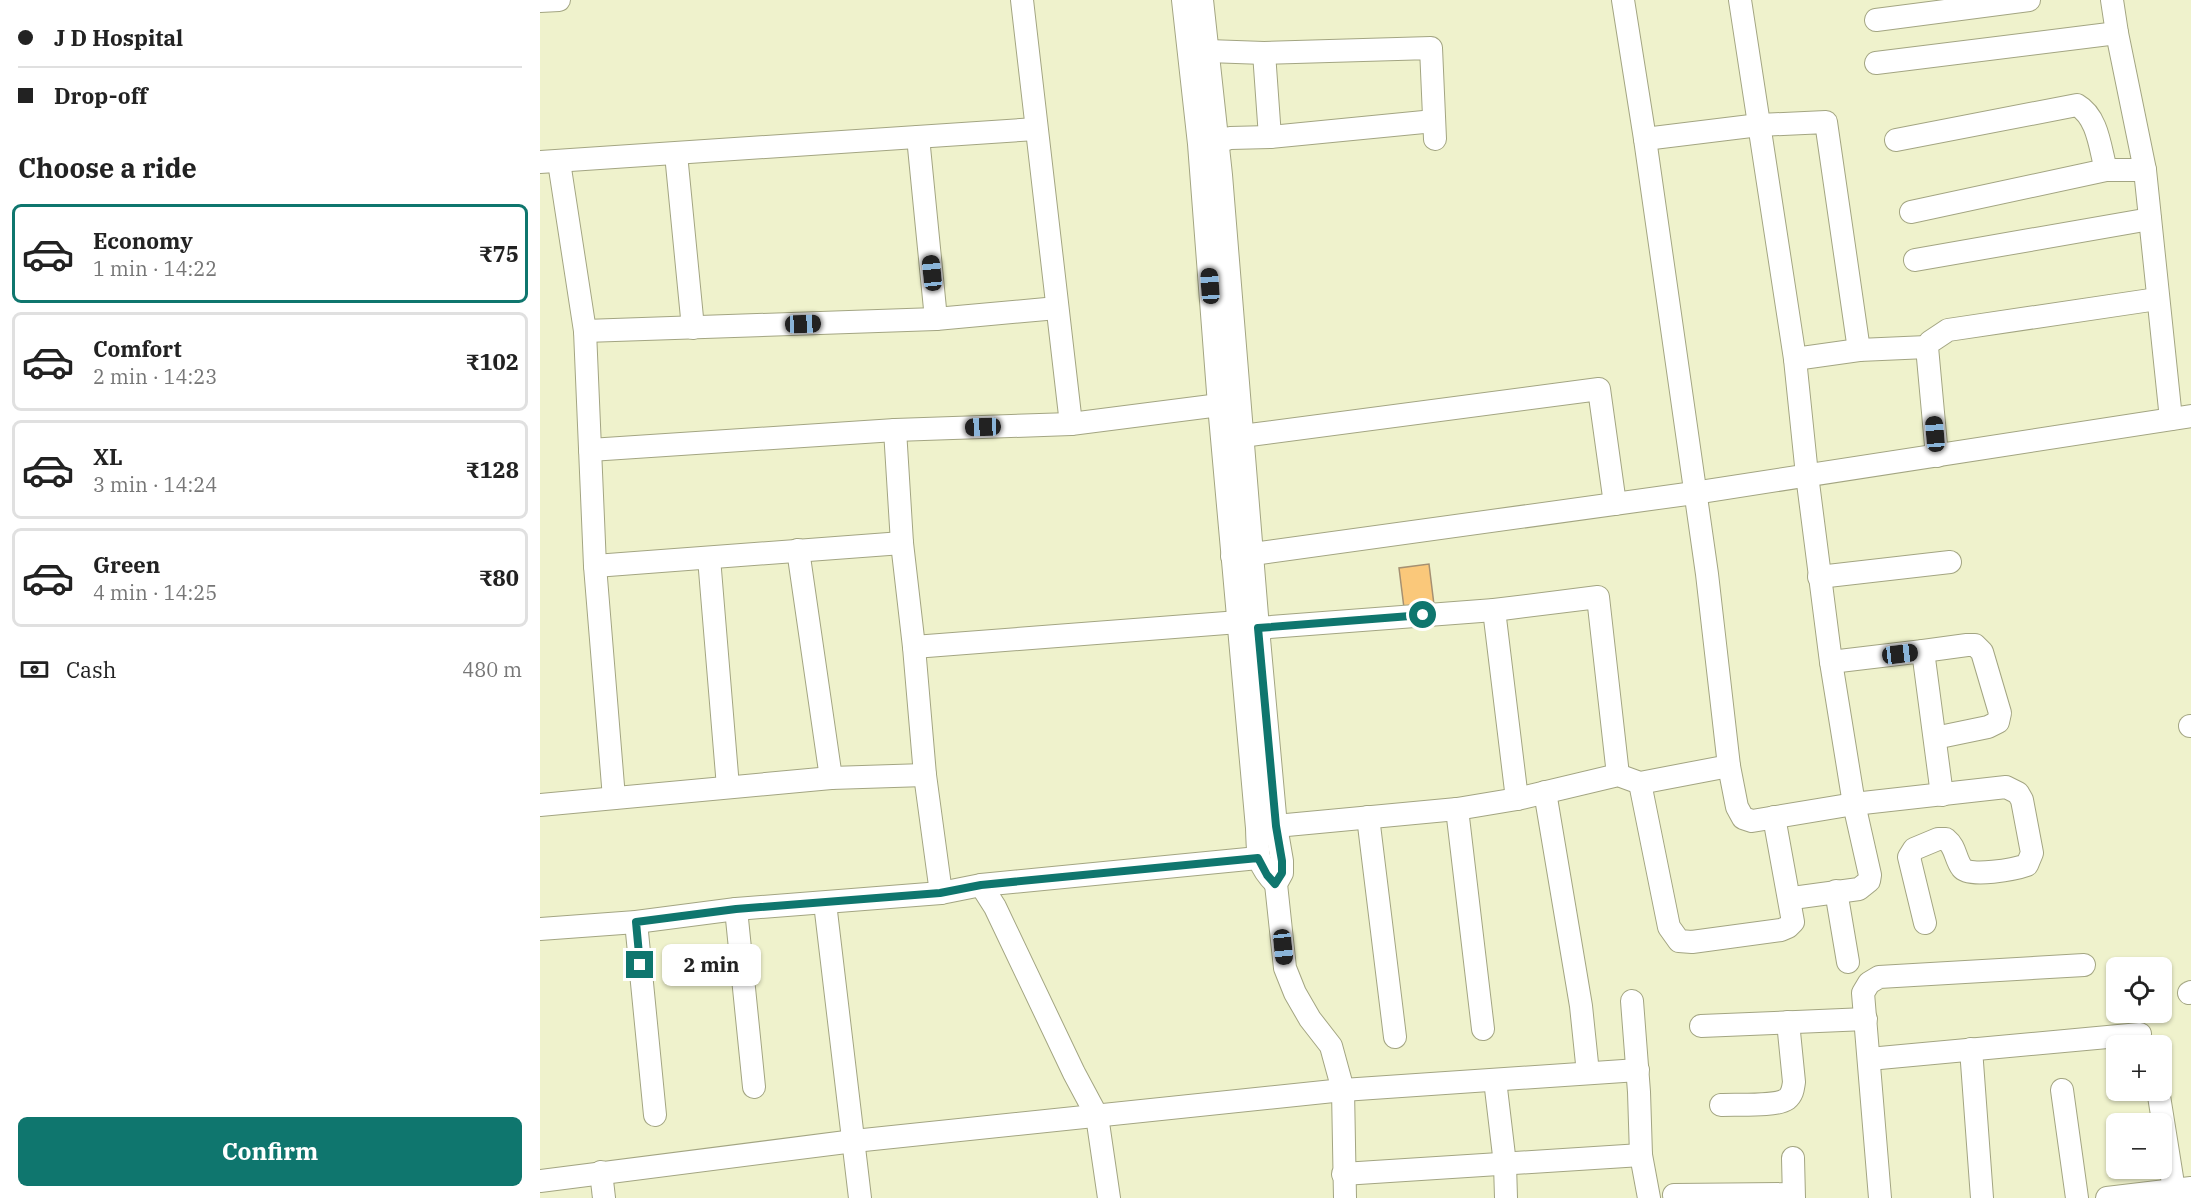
<!DOCTYPE html>
<html lang="en">
<head>
<meta charset="utf-8">
<style>
	body { margin:0; font-family:"IBM Plex Serif",serif; background:#f2f2f2; color:#222; height:100vh; display:flex; flex-direction:column; font-size:22px; white-space:nowrap }
	* { box-sizing:border-box; margin:0 }
	p { font-size:20px; color:#767676 }
	.icon { flex:none; width:33px; height:33px; fill:none; stroke:currentColor; stroke-width:2; stroke-linecap:round; stroke-linejoin:round }
	.map { position:relative; flex:1; overflow:hidden }
	.drawer { display:flex; flex-direction:column; background:#fff; width:540px }
	.drawer>* { flex:none }
	.hud { display:grid; align-content:center; height:132px; padding:0 18px; background:#fff }
	.fabs { position:absolute; left:1566px; top:957px; display:grid; gap:12px }
	.fabs a { display:grid; place-items:center; width:66px; height:66px; border-radius:9px; background:#fff; box-shadow:0 2px 4px #0004; font-size:30px }
	.end { position:absolute; width:27px; height:27px; margin:-14px; border:8px solid #0f766e; background:#fff; box-shadow:0 0 0 3px #fff }
	.from { border-radius:50% }
	.bubble { position:absolute; height:42px; border-radius:9px; background:#fff; box-shadow:0 2px 4px #0004; font-size:20px; font-weight:800; line-height:42px; text-align:center }
	.car { position:absolute; width:18px; height:36px; margin:-18px -9px; border-radius:8px; box-shadow:0 0 4px 2px #0007; background:linear-gradient(#222 24%,#8ab4d8 0 40%,#222 0 76%,#8ab4d8 0 86%,#222 0) }
	.hud b { display:flex; align-items:center; gap:21px; height:57px; font-size:22px }
	.hud b+b { border-top:2px solid #e0e0e0 }
	.hud i { width:15px; height:15px; background:#222 }
	ul { padding:0; list-style:none }
	li { display:flex; align-items:center; gap:18px; height:99px; margin:0 12px 9px; padding:0 6px; border:3px solid #e0e0e0; border-radius:9px }
	li div { flex:1 }
	li b { display:block; font-size:22px }
	li em { font-style:normal; font-weight:800 }
	li.active { border-color:#0f766e }
	li>.icon { width:54px; height:54px; stroke-width:1.5 }
	h2 { padding:0 18px; font-size:27px; line-height:72px }
	.pay { display:flex; align-items:center; gap:15px; height:66px; padding:0 18px; font-size:22px }
	.pay p { margin-inline-start:auto }
	.button { display:flex; gap:12px; margin-top:auto; padding:12px 18px }
	.button a { flex:1; height:69px; border-radius:9px; background:#0f766e; color:#fff; font-size:24px; font-weight:800; line-height:69px; text-align:center }
	main { display:flex; flex:1; min-height:0 }
	.map>svg:first-child { display:block }
	.building { fill:#fac87a; stroke:#a59072; stroke-width:1.5 }
	.lines { fill:none; stroke-linecap:round; stroke-linejoin:round }
	.minor-casing { stroke:#a3a582; stroke-width:24 }
	.minor { stroke:#fff; stroke-width:22 }
	.route { stroke:#0f766e; stroke-width:8 }
</style>
</head>
<body>
<main>
<section class="drawer">
<div class="hud">
<b><i class="from"></i>J D Hospital</b>
<b><i></i>Drop-off</b>
</div>
<h2>Choose a ride</h2>
<ul>
<li class="active"><svg class="icon" aria-label="car" viewBox="0 0 24 24"><path d="M5 17H2v-5l4-1 3-4h7l3 4 3 1v5h-3M9 17h6M6 11h13"/><circle cx="7" cy="17" r="2"/><circle cx="17" cy="17" r="2"/></svg><div><b>Economy</b><p>1 min · 14:22</p></div><em>₹75</em></li>
<li><svg class="icon" aria-label="car" viewBox="0 0 24 24"><path d="M5 17H2v-5l4-1 3-4h7l3 4 3 1v5h-3M9 17h6M6 11h13"/><circle cx="7" cy="17" r="2"/><circle cx="17" cy="17" r="2"/></svg><div><b>Comfort</b><p>2 min · 14:23</p></div><em>₹102</em></li>
<li><svg class="icon" aria-label="car" viewBox="0 0 24 24"><path d="M5 17H2v-5l4-1 3-4h7l3 4 3 1v5h-3M9 17h6M6 11h13"/><circle cx="7" cy="17" r="2"/><circle cx="17" cy="17" r="2"/></svg><div><b>XL</b><p>3 min · 14:24</p></div><em>₹128</em></li>
<li><svg class="icon" aria-label="car" viewBox="0 0 24 24"><path d="M5 17H2v-5l4-1 3-4h7l3 4 3 1v5h-3M9 17h6M6 11h13"/><circle cx="7" cy="17" r="2"/><circle cx="17" cy="17" r="2"/></svg><div><b>Green</b><p>4 min · 14:25</p></div><em>₹80</em></li>
</ul>
<div class="pay"><svg class="icon" aria-label="cash" viewBox="0 0 24 24"><path d="M3 7h18v10H3z"/><circle cx="12" cy="12" r="2"/></svg>Cash<p>480 m</p></div>
<div class="button"><a>Confirm</a></div>
</section>
<div class="map">
<svg width="1651" height="1198" viewBox="0 0 1651 1198">
	<rect width="100%" height="100%" fill="#eff2cc"/>
	<polygon class="building" points="889,564 895,613 865,616 859,568"/>
	<g class="lines">
		<g class="minor-casing">
			<g id="minor">
				<polyline points="482,0 531,424"/>
				<path d="M 643,0 L 659,144 L 679,405 L 717,828 C 718,854 716,864 736,884"/>
				<polyline points="662,0 681,175 718,628 736,826 742,861 742,873 736,884 745,968 755,993 770,1019 791,1046 803,1090 805,1198"/>
				<path d="M 1083,0 L 1105,139 L 1167,574 L 1189,766 L 1197,807 L 1203,818 L 1212,821 L 1314,804 L 1466,787 L 1478,793 L 1482,800 L 1492,853 L 1487,865 C 1476,869 1429,878 1422,868 C 1415,859 1416,847 1406,839 L 1398,839 L 1374,849 L 1369,857 L 1385,923"/>
				<polyline points="1200,0 1255,359 1267,475 1291,662 1314,804 1330,875 1329,881 1319,889 1260,897"/>
				<polyline points="1572,0 1577,33 1605,170 1631,419"/>
				<polyline points="0,1 19,0"/>
				<polyline points="1336,20 1489,0"/>
				<polyline points="668,51 724,53 891,48 895,139"/>
				<polyline points="724,53 730,137"/>
				<polyline points="1336,63 1577,33"/>
				<polyline points="378,137 396,319"/>
				<polyline points="1105,139 1219,125 1286,122 1319,350"/>
				<path d="M 1356,140 L 1537,105 C 1558,117 1560,148 1566,170"/>
				<polyline points="677,142 690,138 730,137 894,121"/>
				<polyline points="136,154 153,328"/>
				<polyline points="0,162 496,129"/>
				<polyline points="19,162 45,331 55,566 74,798"/>
				<polyline points="1371,212 1566,170 1605,170"/>
				<polyline points="1375,260 1610,219"/>
				<polyline points="45,331 396,319 517,308"/>
				<polyline points="1255,359 1319,350 1387,347"/>
				<polyline points="355,430 362,543 374,647 385,775 401,893"/>
				<polyline points="702,436 1059,389 1075,504"/>
				<polyline points="50,450 355,430 531,424 695,403"/>
				<polyline points="1397,456 1387,347 1390,342 1408,330 1617,299"/>
				<polyline points="258,550 291,778"/>
				<polyline points="692,556 713,554 1154,493 1651,416"/>
				<polyline points="169,558 188,787"/>
				<polyline points="55,566 362,543"/>
				<polyline points="1279,577 1410,562"/>
				<polyline points="954,610 977,799"/>
				<polyline points="718,628 954,610 1058,597 1078,775"/>
				<polyline points="374,647 699,622"/>
				<polyline points="1383,651 1427,645 1435,645 1442,652 1460,713 1458,722 1448,727 1395,738"/>
				<polyline points="1291,662 1383,651 1402,795"/>
				<polyline points="1650,726 1651,726"/>
				<polyline points="1100,783 1129,927 1139,941 1152,942 1241,930 1248,927 1253,922 1234,817"/>
				<polyline points="1005,792 1041,1006 1048,1073"/>
				<polyline points="0,805 291,778 385,775"/>
				<polyline points="917,809 943,1029"/>
				<polyline points="828,817 855,1037"/>
				<polyline points="736,826 917,809 977,799 1078,775 1100,783 1189,766"/>
				<polyline points="441,885 455,907 534,1073 557,1116 569,1198"/>
				<polyline points="1296,891 1308,962"/>
				<polyline points="285,903 320,1198"/>
				<polyline points="196,909 214,1087"/>
				<polyline points="96,922 115,1115"/>
				<polyline points="0,929 96,922 196,909 401,893 441,885 718,858"/>
				<polyline points="1649,993 1651,992"/>
				<polyline points="1092,1001 1099,1092 1101,1155 1109,1198"/>
				<polyline points="1161,1026 1326,1019"/>
				<polyline points="1431,1049 1442,1198"/>
				<polyline points="1329,1059 1600,1034"/>
				<polyline points="955,1080 965,1164 966,1198"/>
				<polyline points="1522,1090 1537,1198"/>
				<polyline points="1619,1096 1634,1190"/>
				<path d="M 1181,1105 C 1196,1104 1236,1107 1247,1099 C 1253,1094 1253,1088 1254,1082 L 1248,1022"/>
				<polyline points="1253,1158 1254,1198"/>
				<polyline points="61,1172 64,1198"/>
				<polyline points="803,1174 1101,1155"/>
				<polyline points="0,1181 314,1141 803,1090 1098,1070"/>
				<polyline points="1134,1195 1253,1194"/>
				<polyline points="1340,1198 1323,993 1329,983 1339,977 1544,965"/>
				<polyline points="1567,1198 1651,1188"/>
			</g>
		</g>
		<use href="#minor" class="minor"/>
	</g>
	<g class="lines">
		<polyline class="route" points="100,965 96,922 196,909 400,893 441,885 718,858 727,875 735,884 742,873 742,861 736,826 718,628 883,615"/>
	</g>
</svg>
<div class="fabs">
<a><svg class="icon" aria-label="locate" viewBox="0 0 24 24"><circle cx="12" cy="12" r="6"/><path d="M12 2v4M12 18v4M2 12h4M18 12h4"/></svg></a>
<a>+</a>
<a>−</a>
</div>
<i class="end from" style="left:883px;top:615px"></i>
<i class="end" style="left:100px;top:965px"></i>
<div class="bubble" style="left:122px;top:944px;width:99px">2 min</div>
<i class="car" style="left:392px;top:273px;rotate:354deg"></i>
<i class="car" style="left:670px;top:286px;rotate:356deg"></i>
<i class="car" style="left:263px;top:324px;rotate:88deg"></i>
<i class="car" style="left:443px;top:427px;rotate:268deg"></i>
<i class="car" style="left:1395px;top:434px;rotate:355deg"></i>
<i class="car" style="left:1360px;top:654px;rotate:83deg"></i>
<i class="car" style="left:743px;top:947px;rotate:174deg"></i>
</div>
</main>
</body>
</html>
